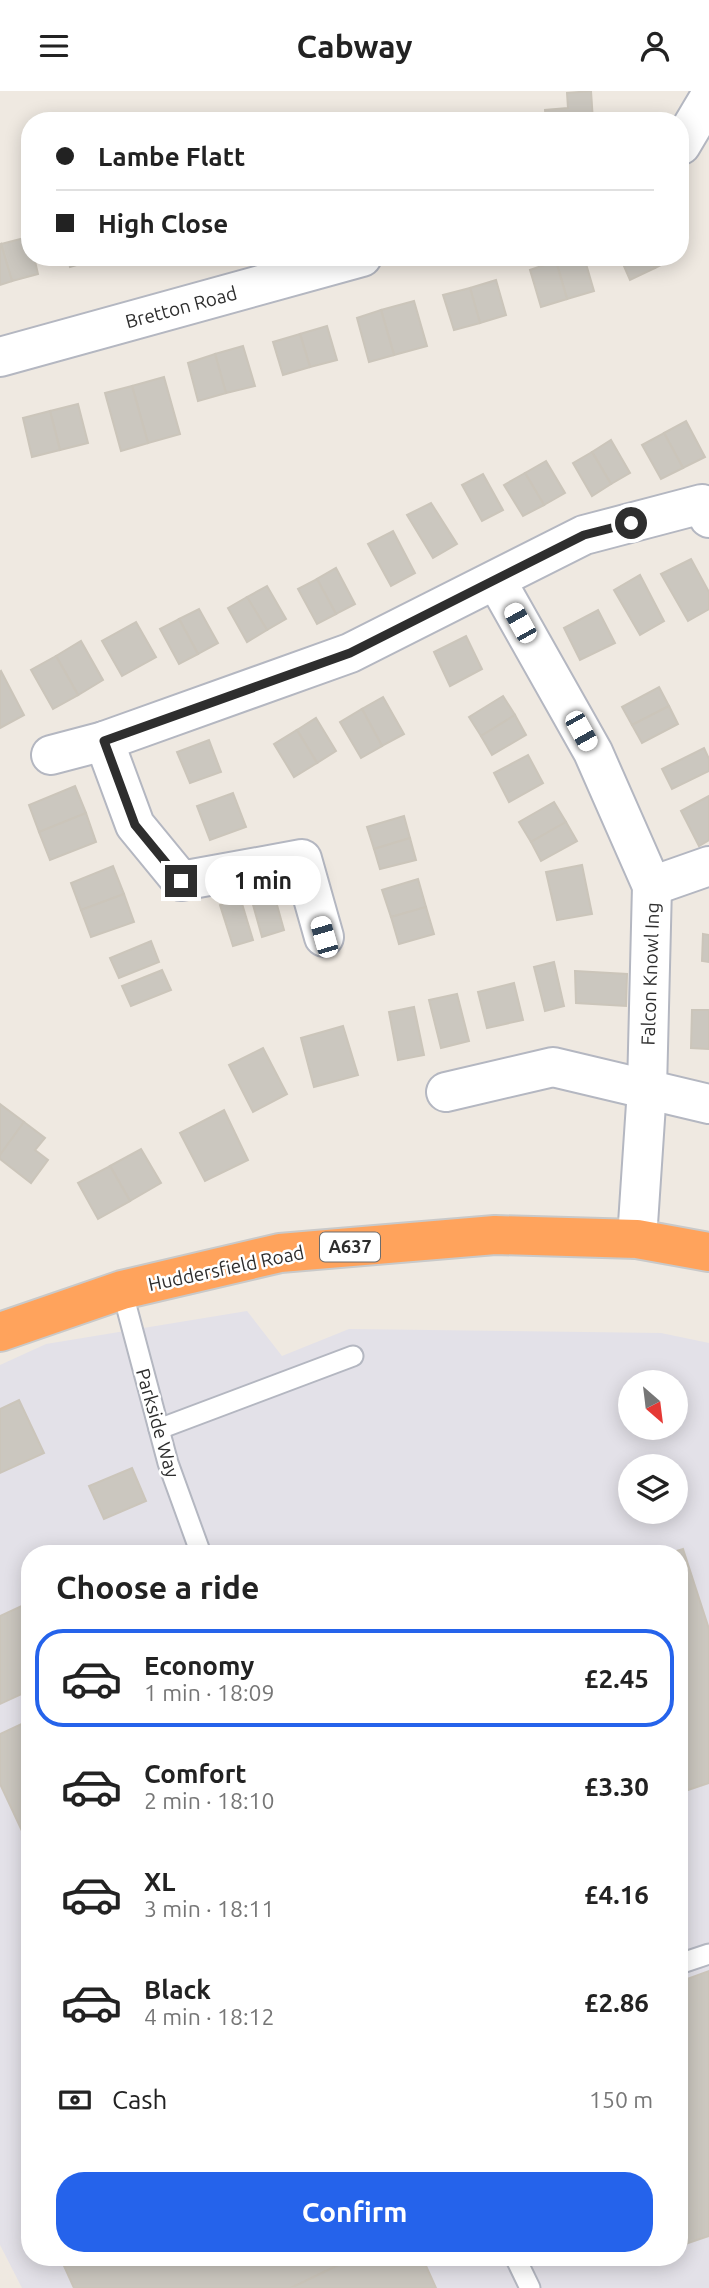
<!DOCTYPE html>
<html lang="en">
<head>
<meta charset="utf-8">
<style>
	body { margin:0; font-family:Ubuntu,sans-serif; background:#f2f2f2; color:#222; height:100vh; display:flex; flex-direction:column; font-size:26px; white-space:nowrap }
	* { box-sizing:border-box; margin:0 }
	p { font-size:23px; color:#767676 }
	.icon { flex:none; width:38px; height:38px; fill:none; stroke:currentColor; stroke-width:2; stroke-linecap:round; stroke-linejoin:round }
	.map { position:relative; flex:1; overflow:hidden }
	.sheet { position:absolute; left:21px; top:1454px; width:667px; height:721px; display:flex; flex-direction:column; background:#fff; border-radius:28px; box-shadow:0 4px 18px #0003 }
	.sheet>* { flex:none }
	.top-card { position:absolute; left:21px; top:21px; width:668px; height:154px; border-radius:28px; box-shadow:0 4px 18px #0003; display:grid; align-content:center; height:154px; padding:0 35px; background:#fff }
	.needle { width:46px; rotate:152deg }
	.fabs { position:absolute; left:618px; top:1279px; display:grid; gap:14px }
	.fabs a { display:grid; place-items:center; width:70px; height:70px; border-radius:50%; background:#fff; box-shadow:0 4px 18px #0003; font-size:35px }
	.end { position:absolute; width:32px; height:32px; margin:-16px; border:9px solid #2e2e2e; background:#fff; box-shadow:0 0 0 4px #fff }
	.from { border-radius:50% }
	.bubble { position:absolute; height:49px; border-radius:24px; background:#fff; box-shadow:0 4px 18px #0003; font-size:23px; font-weight:700; line-height:49px; text-align:center }
	.car { position:absolute; width:21px; height:42px; margin:-21px -10px; border-radius:9px; box-shadow:0 0 5px 2px #0007; background:linear-gradient(#fff 24%,#345 0 40%,#fff 0 76%,#345 0 86%,#fff 0) }
	.top-card b { display:flex; align-items:center; gap:24px; height:66px; font-size:26px }
	.top-card b+b { border-top:2px solid #e0e0e0 }
	.top-card i { width:18px; height:18px; background:#222 }
	ul { padding:0; list-style:none }
	li { display:flex; align-items:center; gap:21px; height:98px; margin:0 14px 10px; padding:0 21px; border:4px solid transparent; border-radius:28px }
	li div { flex:1 }
	li b { display:block; font-size:26px }
	li em { font-style:normal; font-weight:700 }
	li.on { border-color:#2563eb }
	li>.icon { width:63px; height:63px; stroke-width:1.5 }
	h2 { padding:0 35px; font-size:32px; line-height:84px }
	.pay { display:flex; align-items:center; gap:18px; height:77px; padding:0 35px; font-size:26px }
	.pay p { margin-inline-start:auto }
	.action { display:flex; gap:14px; margin-top:auto; padding:14px 35px }
	.action a { flex:1; height:80px; border-radius:28px; background:#2563eb; color:#fff; font-size:28px; font-weight:700; line-height:80px; text-align:center }
	header { display:flex; justify-content:space-between; align-items:center; height:91px; padding:0 35px; background:#fff; font-size:32px; font-weight:700 }
	.map>svg:first-child { display:block }
	.industrial { fill:#e3e1e8; fill-rule:evenodd }
	.building { fill:#cbc7bf; stroke:#cbc5ba; stroke-width:2 }
	.lines { fill:none; stroke-linecap:round; stroke-linejoin:round }
	.lane-casing { stroke:#b4b7c1; stroke-width:23 }
	.street-casing { stroke:#b4b7c1; stroke-width:42 }
	.highway-casing { stroke:#c9c9c9; stroke-width:42 }
	.lane { stroke:#fff; stroke-width:19 }
	.street { stroke:#fff; stroke-width:38 }
	.highway { stroke:#ffa35c; stroke-width:38 }
	.route { stroke:#2e2e2e; stroke-width:9 }
	.labels { text-anchor:middle; stroke-width:5; stroke-linejoin:round; paint-order:stroke }
	.shield { fill:#fff; stroke:#6d6d6d; stroke-width:2 }
	.shield-label { font-size:18px; font-weight:bold; fill:#2e2e2e }
	.street-label { font-size:19px; fill:#2e2e2e; stroke:#fff }
</style>
</head>
<body>
<header><svg class="icon" aria-label="menu" viewBox="0 0 24 24"><path d="M4 6h16M4 12h16M4 18h16"/></svg>Cabway<svg class="icon" aria-label="person" viewBox="0 0 24 24"><circle cx="12" cy="8" r="4"/><path d="M4 21q1-7 8-7t8 7"/></svg></header>
<div class="map">
<svg width="709" height="2197" viewBox="0 0 709 2197">
	<rect width="100%" height="100%" fill="#efe9e1"/>
	<path class="industrial" d="M 247,1220 L 282,1265 L 349,1238 L 661,1242 L 709,1252 L 709,2197 L 22,2197 L 0,2154 L 0,1274 L 46,1253 ZM 630,1292 L 676,1292 L 676,1337 L 630,1337 ZM 630,1376 L 676,1376 L 676,1421 L 630,1421 ZM 30,1463 L 679,1463 L 679,2166 L 30,2166 Z"/>
	<g class="building">
		<polygon points="591,0 593,30 546,30 545,19 568,17 567,2"/>
		<polygon points="28,146 30,166 34,166 38,183 12,190 1,153"/>
		<polygon points="1,153 12,190 0,194 0,154"/>
		<polygon points="68,166 97,166 97,168 70,176"/>
		<polygon points="568,166 584,166 594,200 567,208 556,170"/>
		<polygon points="620,166 650,166 655,177 630,189"/>
		<polygon points="650,166 678,166 655,177"/>
		<polygon points="556,170 567,208 541,216 530,179"/>
		<polygon points="496,189 506,224 480,232 470,197"/>
		<polygon points="470,197 480,232 454,239 443,204"/>
		<polygon points="414,210 427,255 394,264 381,219"/>
		<polygon points="381,219 394,264 369,271 357,227"/>
		<polygon points="327,235 337,269 310,276 300,243"/>
		<polygon points="300,243 310,276 283,284 273,251"/>
		<polygon points="243,255 255,295 226,302 215,263"/>
		<polygon points="215,263 226,302 198,310 188,272"/>
		<polygon points="164,286 180,343 148,352 132,295"/>
		<polygon points="132,295 148,352 121,360 105,302"/>
		<polygon points="78,313 88,352 60,359 50,320"/>
		<polygon points="50,320 60,359 32,366 23,327"/>
		<polygon points="686,330 705,366 683,377 664,342"/>
		<polygon points="664,342 683,377 661,388 642,354"/>
		<polygon points="611,349 630,382 611,393 592,361"/>
		<polygon points="592,361 611,393 592,405 573,372"/>
		<polygon points="546,370 565,402 544,414 525,382"/>
		<polygon points="525,382 544,414 523,425 504,394"/>
		<polygon points="483,383 503,419 482,430 462,394"/>
		<polygon points="431,412 457,453 433,467 407,424"/>
		<polygon points="393,440 415,482 391,495 368,453"/>
		<polygon points="691,468 709,501 709,518 688,530 661,483"/>
		<polygon points="336,477 355,513 336,523 317,488"/>
		<polygon points="640,484 664,530 640,544 614,499"/>
		<polygon points="317,488 336,523 317,533 298,498"/>
		<polygon points="267,495 286,528 267,539 247,506"/>
		<polygon points="247,506 267,539 247,551 228,517"/>
		<polygon points="199,518 218,552 198,563 179,528"/>
		<polygon points="598,519 615,552 580,569 564,537"/>
		<polygon points="179,528 198,563 179,573 160,538"/>
		<polygon points="136,531 156,566 122,585 102,550"/>
		<polygon points="466,545 482,578 450,595 434,561"/>
		<polygon points="81,550 103,589 78,604 56,565"/>
		<polygon points="56,565 78,604 53,618 31,579"/>
		<polygon points="1,580 24,624 0,637 0,581"/>
		<polygon points="659,596 669,615 632,634 622,616"/>
		<polygon points="503,605 515,624 481,645 469,626"/>
		<polygon points="383,606 404,643 382,655 362,618"/>
		<polygon points="669,615 678,633 642,652 632,634"/>
		<polygon points="362,618 382,655 361,667 340,631"/>
		<polygon points="515,624 526,644 492,664 481,645"/>
		<polygon points="316,627 336,660 317,672 297,639"/>
		<polygon points="297,639 317,672 294,686 274,653"/>
		<polygon points="209,649 221,681 190,692 177,661"/>
		<polygon points="704,657 709,668 709,680 672,698 662,678"/>
		<polygon points="528,664 543,692 509,711 494,682"/>
		<polygon points="75,695 86,722 39,741 29,714"/>
		<polygon points="233,702 246,736 210,749 197,715"/>
		<polygon points="709,705 709,749 699,755 681,720"/>
		<polygon points="554,711 566,731 531,751 519,731"/>
		<polygon points="86,722 96,751 50,769 39,741"/>
		<polygon points="404,725 410,747 374,758 367,736"/>
		<polygon points="566,731 577,750 541,770 531,751"/>
		<polygon points="410,747 416,769 380,778 374,758"/>
		<polygon points="582,774 592,823 557,829 546,781"/>
		<polygon points="113,775 124,803 81,819 71,792"/>
		<polygon points="418,788 426,816 391,826 382,799"/>
		<polygon points="272,796 284,839 262,846 250,803"/>
		<polygon points="124,803 134,831 91,846 81,819"/>
		<polygon points="240,806 253,849 233,855 220,814"/>
		<polygon points="426,816 434,843 399,853 391,826"/>
		<polygon points="703,843 709,844 709,871 702,870"/>
		<polygon points="151,850 159,871 119,887 110,867"/>
		<polygon points="554,871 564,915 545,920 534,876"/>
		<polygon points="162,879 171,899 131,915 122,895"/>
		<polygon points="575,880 627,883 626,915 576,912"/>
		<polygon points="514,892 523,929 487,937 478,901"/>
		<polygon points="457,903 469,950 441,957 429,909"/>
		<polygon points="414,916 424,964 398,969 389,921"/>
		<polygon points="692,919 709,919 709,958 691,957"/>
		<polygon points="343,935 358,984 314,996 301,947"/>
		<polygon points="263,957 287,1003 253,1021 229,974"/>
		<polygon points="0,1013 24,1031 0,1064"/>
		<polygon points="224,1019 248,1069 205,1090 180,1042"/>
		<polygon points="24,1031 45,1047 35,1059 48,1069 31,1092 0,1068 0,1064"/>
		<polygon points="141,1058 161,1092 130,1110 110,1075"/>
		<polygon points="110,1075 130,1110 98,1128 78,1092"/>
		<polygon points="19,1309 44,1362 0,1382 0,1318"/>
		<polygon points="132,1377 146,1410 104,1428 89,1395"/>
		<polygon points="683,1458 709,1538 709,1692 679,1702 679,1463 667,1463"/>
		<polygon points="28,1512 30,1516 30,1599 0,1613 0,1525"/>
		<polygon points="30,1629 30,1757 0,1693 0,1643"/>
		<polygon points="709,1880 709,2145 679,2155 679,1891"/>
		<polygon points="60,2166 130,2166 134,2173 148,2166 355,2166 291,2197 74,2197"/>
		<polygon points="355,2166 422,2166 436,2197 291,2197"/>
	</g>
	<g class="lines">
		<g class="lane-casing">
			<g id="lane">
				<polyline points="122,1199 168,1372 201,1463"/>
				<polyline points="159,1338 353,1265"/>
				<polyline points="679,1873 709,1863"/>
				<polyline points="515,2166 530,2197"/>
			</g>
		</g>
		<g class="street-casing">
			<g id="street">
				<polyline points="681,54 709,7"/>
				<polyline points="0,266 362,166"/>
				<polyline points="496,489 593,661 652,795 647,998 637,1148"/>
				<polyline points="104,650 135,734 181,790 302,768 324,846"/>
				<polyline points="51,664 104,650 350,562 584,444 702,413 709,427"/>
				<polyline points="652,795 709,775"/>
				<polyline points="446,1001 553,976 709,1013"/>
			</g>
		</g>
		<g class="highway-casing">
			<polyline id="highway" points="0,1241 122,1199 280,1162 495,1144 637,1148 709,1161"/>
		</g>
		<use href="#lane" class="lane"/>
		<use href="#street" class="street"/>
		<use href="#highway" class="highway"/>
	</g>
	<g class="lines">
		<polyline class="route" points="181,790 135,734 104,650 350,562 584,444 631,432"/>
	</g>
	<g class="labels">
		<rect class="shield" x="320" y="1141.5" width="60" height="29" rx="5"/>
		<g class="shield-label">
			<text x="350" y="1162">A637</text>
		</g>
		<g class="street-label">
			<text transform="translate(181 216) rotate(-15)" y="7">Bretton Road</text>
			<text transform="translate(650 883) rotate(-88)" y="7">Falcon Knowl Ing</text>
			<text transform="translate(226 1177) rotate(-12)" y="7">Huddersfield Road</text>
			<text transform="translate(158 1332) rotate(74)" y="7">Parkside Way</text>
		</g>
	</g>
</svg>
<div class="fabs">
<a><svg class="needle" viewBox="-14 -14 28 28"><path d="M0-13l5 13h-10z" fill="#e53935"/><path d="M0 13l5-13h-10z" fill="#767676"/></svg></a>
<a><svg class="icon" aria-label="layers" viewBox="0 0 24 24"><path d="M12 4l9 5-9 5-9-5zM3 14l9 5 9-5"/></svg></a>
</div>
<i class="end from" style="left:631px;top:432px"></i>
<i class="end" style="left:181px;top:790px"></i>
<div class="bubble" style="left:205px;top:765px;width:116px">1 min</div>
<i class="car" style="left:520px;top:532px;rotate:331deg"></i>
<i class="car" style="left:581px;top:640px;rotate:151deg"></i>
<i class="car" style="left:324px;top:846px;rotate:344deg"></i>
<div class="top-card">
<b><i class="from"></i>Lambe Flatt</b>
<b><i></i>High Close</b>
</div>
<section class="sheet">
<h2>Choose a ride</h2>
<ul>
<li class="on"><svg class="icon" aria-label="car" viewBox="0 0 24 24"><path d="M5 17H2v-5l4-1 3-4h7l3 4 3 1v5h-3M9 17h6M6 11h13"/><circle cx="7" cy="17" r="2"/><circle cx="17" cy="17" r="2"/></svg><div><b>Economy</b><p>1 min · 18:09</p></div><em>£2.45</em></li>
<li><svg class="icon" aria-label="car" viewBox="0 0 24 24"><path d="M5 17H2v-5l4-1 3-4h7l3 4 3 1v5h-3M9 17h6M6 11h13"/><circle cx="7" cy="17" r="2"/><circle cx="17" cy="17" r="2"/></svg><div><b>Comfort</b><p>2 min · 18:10</p></div><em>£3.30</em></li>
<li><svg class="icon" aria-label="car" viewBox="0 0 24 24"><path d="M5 17H2v-5l4-1 3-4h7l3 4 3 1v5h-3M9 17h6M6 11h13"/><circle cx="7" cy="17" r="2"/><circle cx="17" cy="17" r="2"/></svg><div><b>XL</b><p>3 min · 18:11</p></div><em>£4.16</em></li>
<li><svg class="icon" aria-label="car" viewBox="0 0 24 24"><path d="M5 17H2v-5l4-1 3-4h7l3 4 3 1v5h-3M9 17h6M6 11h13"/><circle cx="7" cy="17" r="2"/><circle cx="17" cy="17" r="2"/></svg><div><b>Black</b><p>4 min · 18:12</p></div><em>£2.86</em></li>
</ul>
<div class="pay"><svg class="icon" aria-label="cash" viewBox="0 0 24 24"><path d="M3 7h18v10H3z"/><circle cx="12" cy="12" r="2"/></svg>Cash<p>150 m</p></div>
<div class="action"><a>Confirm</a></div>
</section>
</div>
</body>
</html>
